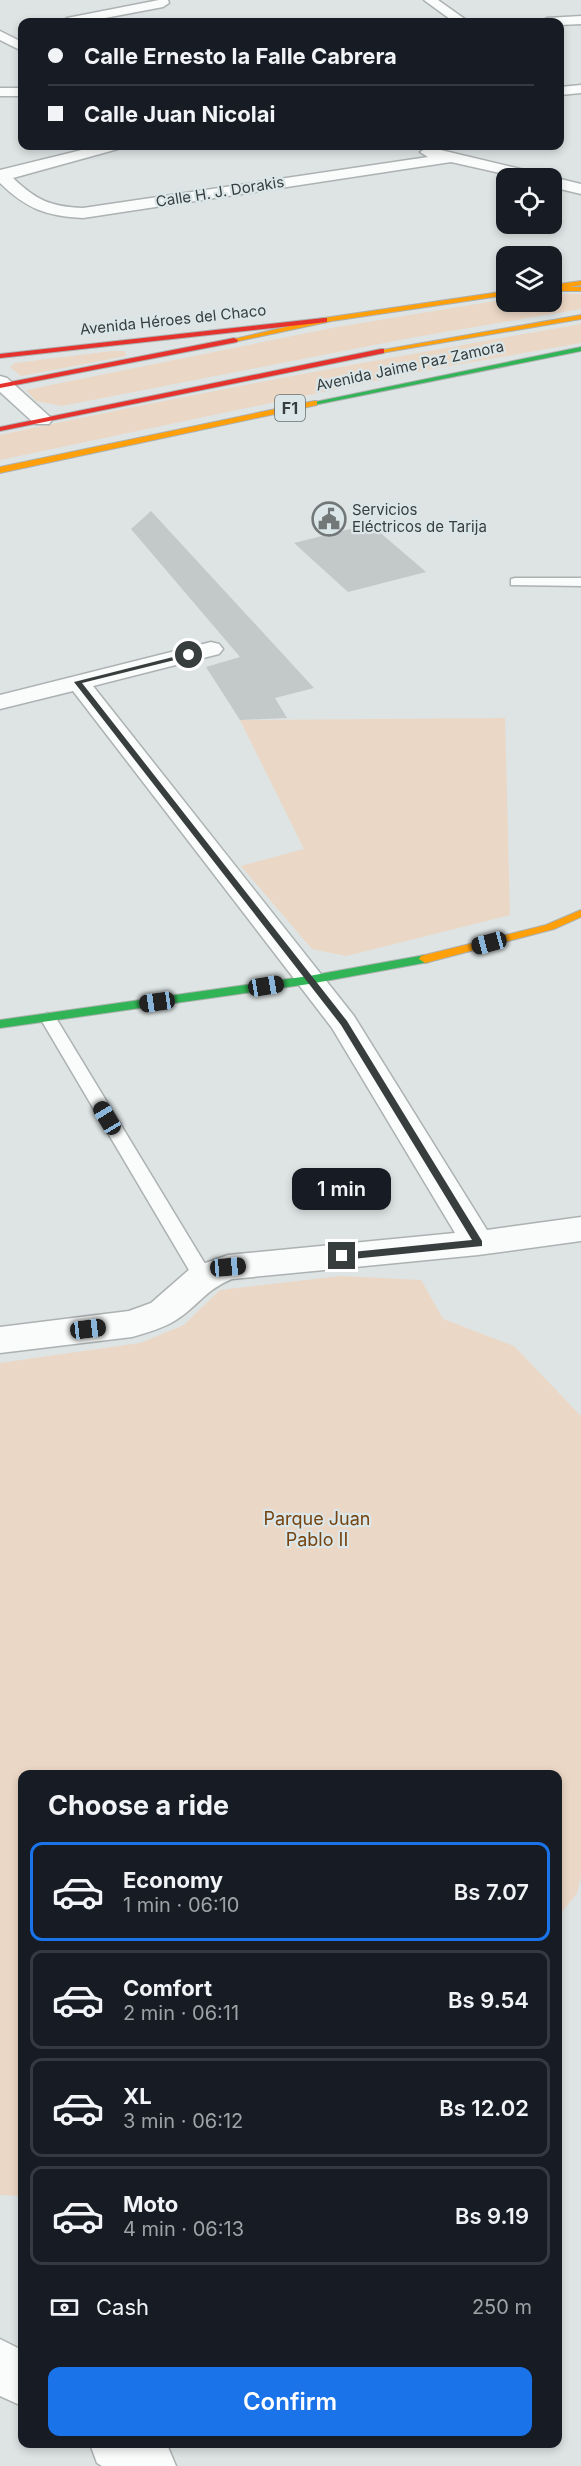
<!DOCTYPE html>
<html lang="en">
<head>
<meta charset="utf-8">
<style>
	body { margin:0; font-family:Inter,sans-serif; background:#20242c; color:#f1f3f6; height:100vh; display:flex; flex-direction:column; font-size:22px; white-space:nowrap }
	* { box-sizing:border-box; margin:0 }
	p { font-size:20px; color:#9ea1a6 }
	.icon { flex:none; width:33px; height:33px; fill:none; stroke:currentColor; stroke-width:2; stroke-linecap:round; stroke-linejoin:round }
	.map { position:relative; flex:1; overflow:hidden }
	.details { position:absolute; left:18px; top:1770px; width:544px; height:678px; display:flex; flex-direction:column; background:#171b24; border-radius:12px; box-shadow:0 3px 9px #0003 }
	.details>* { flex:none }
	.guide { position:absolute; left:18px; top:18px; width:546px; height:132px; border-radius:12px; box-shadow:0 3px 9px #0003; display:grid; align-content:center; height:132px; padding:0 30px; background:#171b24 }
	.fabs { position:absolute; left:496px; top:168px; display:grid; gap:12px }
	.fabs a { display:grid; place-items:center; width:66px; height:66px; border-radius:12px; background:#171b24; box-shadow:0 3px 9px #0003; font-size:30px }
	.end { position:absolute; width:27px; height:27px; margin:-14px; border:8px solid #383d3d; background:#fff; box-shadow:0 0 0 3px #fff }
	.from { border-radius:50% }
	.bubble { position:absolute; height:42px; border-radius:12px; background:#171b24; box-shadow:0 3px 9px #0003; font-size:20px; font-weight:600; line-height:42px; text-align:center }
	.car { position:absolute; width:18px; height:36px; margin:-18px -9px; border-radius:8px; box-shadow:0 0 4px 2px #0007; background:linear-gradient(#222 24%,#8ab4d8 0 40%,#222 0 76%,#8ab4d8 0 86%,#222 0) }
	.guide b { display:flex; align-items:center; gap:21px; height:57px; font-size:22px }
	.guide b+b { border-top:2px solid #363941 }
	.guide i { width:15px; height:15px; background:#f1f3f6 }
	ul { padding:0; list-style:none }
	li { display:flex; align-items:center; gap:18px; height:99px; margin:0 12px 9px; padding:0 18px; border:3px solid #363941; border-radius:12px }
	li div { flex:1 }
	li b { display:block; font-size:22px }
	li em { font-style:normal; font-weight:600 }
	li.selected { border-color:#1a73e8 }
	li>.icon { width:54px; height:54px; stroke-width:1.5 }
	h2 { padding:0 30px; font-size:27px; line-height:72px }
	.pay { display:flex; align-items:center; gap:15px; height:66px; padding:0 30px; font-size:22px }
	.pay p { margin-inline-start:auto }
	.action { display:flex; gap:12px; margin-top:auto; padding:12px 30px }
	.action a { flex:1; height:69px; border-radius:12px; background:#1a73e8; color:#fff; font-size:24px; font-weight:600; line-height:69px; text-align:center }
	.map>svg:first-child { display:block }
	.green { fill:#ebd7c5 }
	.building { fill:#c3c8c8 }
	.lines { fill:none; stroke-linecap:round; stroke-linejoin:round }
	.lane-casing { stroke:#acb1b1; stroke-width:3 }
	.street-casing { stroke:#acb1b1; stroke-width:3 }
	.fast-casing { stroke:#acb1b1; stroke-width:2 }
	.slow-casing { stroke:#acb1b1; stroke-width:2 }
	.jam-casing { stroke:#acb1b1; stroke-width:2 }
	.lane { fill:#fafbfb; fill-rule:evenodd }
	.street { fill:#fafbfb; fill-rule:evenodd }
	.fast { fill:#30b455; fill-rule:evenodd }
	.slow { fill:#ff9f0a; fill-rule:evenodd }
	.jam { fill:#e5322d; fill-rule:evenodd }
	.route { fill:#383d3d }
	.labels { text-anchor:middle; stroke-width:4.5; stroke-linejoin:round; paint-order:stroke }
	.far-street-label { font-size:15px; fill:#383d3d; stroke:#dae6e8 }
	.far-poi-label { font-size:15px; fill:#383d3d; stroke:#dae6e8; text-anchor:start }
	.shield { fill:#dae6e8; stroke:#697070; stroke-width:1.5 }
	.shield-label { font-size:16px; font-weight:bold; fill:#383d3d }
	.park-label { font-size:18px; fill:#77430e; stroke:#dae6e8 }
</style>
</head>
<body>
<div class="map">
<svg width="581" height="2466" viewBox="0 0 581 2466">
	<rect width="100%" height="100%" fill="#dee4e4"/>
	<g class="green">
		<polygon points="552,294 581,294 581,309 410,338 62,406 36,401 26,390 337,327 507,299 507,302 552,302"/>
		<path d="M 581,324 L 581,343 L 427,370 L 0,460 L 0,435 C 193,393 387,358 581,324 Z"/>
		<polygon points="112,351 125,351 126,356 21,376 10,367 15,363"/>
		<polygon points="505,718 510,915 346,956 312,949 241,866 304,849 240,720"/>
		<polygon points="341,1276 421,1280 443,1319 514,1346 581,1416 581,1876 577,1893 558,1917 558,1774 22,1774 22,2196 0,2195 0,1363 140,1343 184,1325 220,1290"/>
	</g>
	<g class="building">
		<polygon points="151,511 314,688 275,698 287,718 240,720 206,667 240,657 131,529"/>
		<polygon points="370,524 426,572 348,592 294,543"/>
	</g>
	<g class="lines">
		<g class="lane-casing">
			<g id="lane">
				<polygon points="515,578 581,578 581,586 511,585 511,579"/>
				<polygon points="48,1013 56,1018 210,1272 212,1277 210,1282 203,1284 196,1282 40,1018"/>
			</g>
		</g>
		<g class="street-casing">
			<g id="street">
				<polygon points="159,0 168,0 169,3 163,7 84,22 60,22 67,18"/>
				<polygon points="424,0 438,0 469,22 454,22"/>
				<polygon points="581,16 581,24 560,25 560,22 540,22 547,18"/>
				<polygon points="0,31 22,42 22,51 0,40"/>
				<polygon points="581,85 581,93 560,95 560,87"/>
				<rect x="0" y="88" width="22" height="8"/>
				<path d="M 98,146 L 121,146 L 118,149 L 13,178 C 36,200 51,207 83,208 L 428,157 L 420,152 L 428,147 L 546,175 L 548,178 L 552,177 L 581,184 L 581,194 L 552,187 L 552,178 L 522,178 L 451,162 L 83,218 C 46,216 27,209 0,183 L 0,170 Z"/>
				<polygon points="0,376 7,378 49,416 52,420 49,424 35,424 0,392"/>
				<path d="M 211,642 L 219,644 L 223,649 L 219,654 L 93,686 L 354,1016 L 487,1230 L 581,1217 L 581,1241 L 478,1255 L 232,1279 C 205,1290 198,1306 176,1320 C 164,1328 146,1333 132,1337 L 0,1353 L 0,1327 L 129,1311 L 151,1303 L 191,1268 L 228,1255 L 455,1233 L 332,1028 L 73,691 L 0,709 L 0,695 Z"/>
				<polygon points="0,2339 22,2350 22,2406 0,2396"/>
				<polygon points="90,2444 162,2444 168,2447 176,2466 102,2466 97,2463"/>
			</g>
		</g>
		<g class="fast-casing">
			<g id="fast">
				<polygon points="581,347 581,351 314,405 310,403"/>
				<polygon points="425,955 429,956 431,959 429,962 309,984 0,1028 0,1020 309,976"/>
			</g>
		</g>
		<g class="slow-casing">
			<g id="slow">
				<polygon points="581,281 581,285 569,287 581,287 581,291 552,291 552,285"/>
				<polygon points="507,291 507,295 332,321 234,342 230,340 324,318"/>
				<polygon points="581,315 581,319 381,353 377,351"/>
				<polygon points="314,401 317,401 317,405 0,473 0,467"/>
				<polygon points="581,910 581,917 554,929 425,963 419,959 421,956 546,925"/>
			</g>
		</g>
		<g class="jam-casing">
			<g id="jam">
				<polygon points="324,318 327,318 327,322 0,358 0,354"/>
				<polygon points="234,338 238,340 237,342 0,388 0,384"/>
				<polygon points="381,349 384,349 384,353 0,431 0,427"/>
			</g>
		</g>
		<use href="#lane" class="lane"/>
		<use href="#street" class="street"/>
		<use href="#fast" class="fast"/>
		<use href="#slow" class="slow"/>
		<use href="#jam" class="jam"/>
	</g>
	<polygon class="route" points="189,653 191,656 82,683 347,1021 482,1241 482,1246 342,1260 337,1256 342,1253 472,1240 341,1025 74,682"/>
	<defs>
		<g id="civic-ring" transform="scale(1.725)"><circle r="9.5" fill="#dae6e8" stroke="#727777" stroke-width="1.5"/><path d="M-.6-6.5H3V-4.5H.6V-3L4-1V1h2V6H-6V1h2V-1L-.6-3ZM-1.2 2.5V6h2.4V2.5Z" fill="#727777"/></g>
	</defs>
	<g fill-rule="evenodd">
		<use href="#civic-ring" x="329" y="519"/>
	</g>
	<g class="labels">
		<g class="far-street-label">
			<text transform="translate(220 192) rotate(-9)" y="5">Calle H. J. Dorakis</text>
			<text transform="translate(173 320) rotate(-6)" y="5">Avenida Héroes del Chaco</text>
			<text transform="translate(410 366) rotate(-12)" y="5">Avenida Jaime Paz Zamora</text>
		</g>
		<g class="far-poi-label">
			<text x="352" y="515">Servicios<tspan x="352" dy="17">Eléctricos de Tarija</tspan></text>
		</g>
		<rect class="shield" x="275" y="395" width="30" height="26" rx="4.5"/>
		<g class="shield-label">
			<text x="290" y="414">F1</text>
		</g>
		<g class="park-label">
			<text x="317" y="1525">Parque Juan<tspan x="317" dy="21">Pablo II</tspan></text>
		</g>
	</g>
</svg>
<div class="fabs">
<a><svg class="icon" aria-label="locate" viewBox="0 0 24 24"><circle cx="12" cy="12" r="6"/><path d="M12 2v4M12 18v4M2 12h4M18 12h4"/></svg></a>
<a><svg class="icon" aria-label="layers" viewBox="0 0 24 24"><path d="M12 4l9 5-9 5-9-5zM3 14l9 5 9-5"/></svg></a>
</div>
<i class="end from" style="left:189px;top:655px"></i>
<i class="end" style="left:342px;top:1256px"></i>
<div class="bubble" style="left:292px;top:1168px;width:99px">1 min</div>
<i class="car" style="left:489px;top:943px;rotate:255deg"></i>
<i class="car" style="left:266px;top:986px;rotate:81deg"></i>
<i class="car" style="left:157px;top:1002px;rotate:262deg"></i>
<i class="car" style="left:107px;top:1118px;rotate:329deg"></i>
<i class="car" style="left:228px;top:1267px;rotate:85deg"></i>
<i class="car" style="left:88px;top:1329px;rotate:83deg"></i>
<div class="guide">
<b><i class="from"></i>Calle Ernesto la Falle Cabrera</b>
<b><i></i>Calle Juan Nicolai</b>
</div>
<section class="details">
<h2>Choose a ride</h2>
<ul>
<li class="selected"><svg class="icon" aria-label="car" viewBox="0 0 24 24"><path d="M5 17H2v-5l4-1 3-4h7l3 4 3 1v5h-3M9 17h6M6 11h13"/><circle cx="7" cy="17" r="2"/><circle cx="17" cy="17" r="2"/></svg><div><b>Economy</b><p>1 min · 06:10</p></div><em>Bs 7.07</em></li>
<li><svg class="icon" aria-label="car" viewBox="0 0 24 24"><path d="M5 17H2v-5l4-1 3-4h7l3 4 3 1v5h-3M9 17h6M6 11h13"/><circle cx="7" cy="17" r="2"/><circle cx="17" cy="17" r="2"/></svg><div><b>Comfort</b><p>2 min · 06:11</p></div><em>Bs 9.54</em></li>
<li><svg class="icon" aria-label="car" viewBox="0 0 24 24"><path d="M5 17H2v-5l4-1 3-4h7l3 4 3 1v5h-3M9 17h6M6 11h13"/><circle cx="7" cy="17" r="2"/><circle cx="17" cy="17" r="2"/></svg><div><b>XL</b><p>3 min · 06:12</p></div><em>Bs 12.02</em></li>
<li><svg class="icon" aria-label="car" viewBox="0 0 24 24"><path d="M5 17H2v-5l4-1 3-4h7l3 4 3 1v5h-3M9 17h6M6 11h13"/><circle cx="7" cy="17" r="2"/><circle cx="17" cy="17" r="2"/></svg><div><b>Moto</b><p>4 min · 06:13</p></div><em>Bs 9.19</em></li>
</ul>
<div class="pay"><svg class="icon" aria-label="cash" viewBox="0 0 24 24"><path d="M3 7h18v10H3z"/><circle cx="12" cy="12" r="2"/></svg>Cash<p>250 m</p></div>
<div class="action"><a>Confirm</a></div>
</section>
</div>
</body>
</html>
